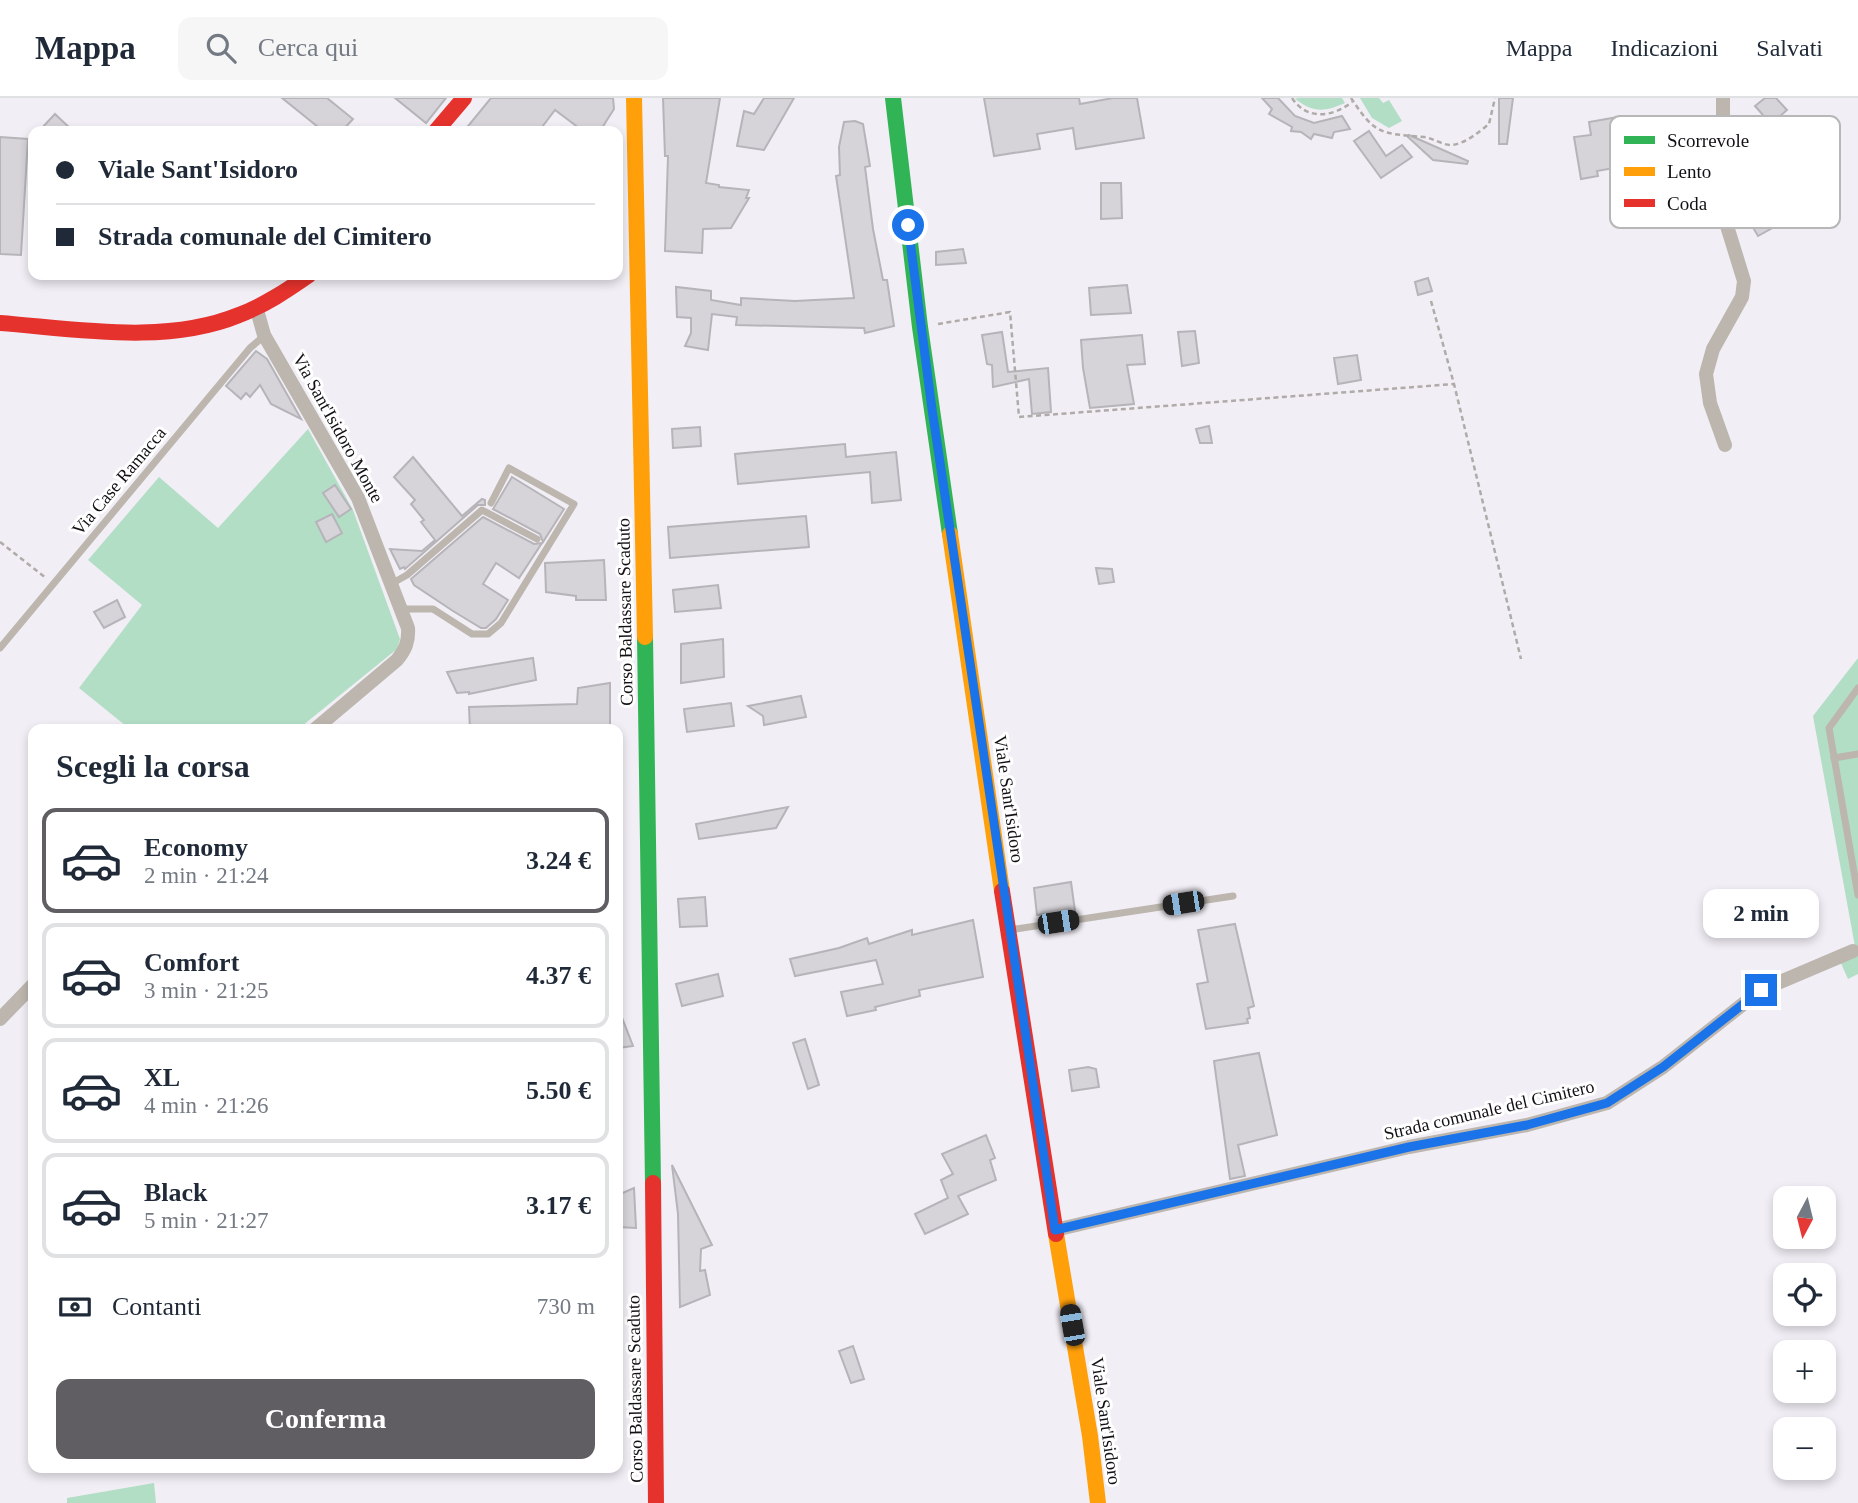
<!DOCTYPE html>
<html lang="it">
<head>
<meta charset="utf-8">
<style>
	body { margin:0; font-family:"Times New Roman",serif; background:#f6f6f7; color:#1f2937; height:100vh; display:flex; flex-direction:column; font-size:26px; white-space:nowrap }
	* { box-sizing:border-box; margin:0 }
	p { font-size:23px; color:#747a83 }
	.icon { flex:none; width:38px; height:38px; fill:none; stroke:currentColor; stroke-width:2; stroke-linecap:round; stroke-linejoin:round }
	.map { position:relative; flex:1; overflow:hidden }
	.drawer { position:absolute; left:28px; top:626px; width:595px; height:749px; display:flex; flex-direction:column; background:#fff; border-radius:14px; box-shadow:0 4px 10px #0003 }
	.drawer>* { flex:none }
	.hud { position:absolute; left:28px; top:28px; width:595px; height:154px; border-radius:14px; box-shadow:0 4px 10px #0003; display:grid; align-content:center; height:154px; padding:0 28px; background:#fff }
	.needle { width:46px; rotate:187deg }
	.buttons { position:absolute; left:1773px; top:1088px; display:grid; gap:14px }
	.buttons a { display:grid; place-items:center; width:63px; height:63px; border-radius:14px; background:#fff; box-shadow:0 4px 10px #0003; font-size:35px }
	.end { position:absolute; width:32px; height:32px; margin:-16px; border:9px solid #1a73e8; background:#fff; box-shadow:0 0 0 4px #fff }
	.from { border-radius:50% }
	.bubble { position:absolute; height:49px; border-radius:14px; background:#fff; box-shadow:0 4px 10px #0003; font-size:23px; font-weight:700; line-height:49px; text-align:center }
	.car { position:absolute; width:21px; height:42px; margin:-21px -10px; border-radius:9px; box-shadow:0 0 5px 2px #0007; background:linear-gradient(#222 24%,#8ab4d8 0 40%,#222 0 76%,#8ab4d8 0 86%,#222 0) }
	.hud b { display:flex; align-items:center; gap:24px; height:66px; font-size:26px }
	.hud b+b { border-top:2px solid #e0e1e3 }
	.hud i { width:18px; height:18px; background:#1f2937 }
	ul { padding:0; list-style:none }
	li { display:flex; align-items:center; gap:21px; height:105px; margin:0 14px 10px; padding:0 14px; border:4px solid #e0e1e3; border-radius:14px }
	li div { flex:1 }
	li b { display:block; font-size:26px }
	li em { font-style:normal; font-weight:700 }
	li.on { border-color:#605e63 }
	li>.icon { width:63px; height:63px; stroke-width:1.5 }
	h2 { padding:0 28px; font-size:32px; line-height:84px }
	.pay { display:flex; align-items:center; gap:18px; height:77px; padding:0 28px; font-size:26px }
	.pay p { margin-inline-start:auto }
	.cta { display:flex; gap:14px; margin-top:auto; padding:14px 28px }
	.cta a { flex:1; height:80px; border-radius:14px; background:#605e63; color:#fff; font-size:28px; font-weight:700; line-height:80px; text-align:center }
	header { display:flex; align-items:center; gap:42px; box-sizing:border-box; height:98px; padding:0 35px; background:#fff; border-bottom:2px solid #e0e1e3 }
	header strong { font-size:33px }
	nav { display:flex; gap:38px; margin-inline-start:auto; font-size:24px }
	.search { width:490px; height:63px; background:#f6f6f7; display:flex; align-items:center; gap:18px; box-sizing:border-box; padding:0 24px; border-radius:14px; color:#747a83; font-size:26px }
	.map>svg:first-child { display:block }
	.green { fill:#b3dec6 }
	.building { fill:#d6d4d9; stroke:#b6b4b9; stroke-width:2 }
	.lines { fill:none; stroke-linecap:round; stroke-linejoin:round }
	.path { stroke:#b0aba8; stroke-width:2.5; stroke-dasharray:5 3.5; stroke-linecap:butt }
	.lane { stroke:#bcb6ae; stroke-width:7 }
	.street { stroke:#bcb6ae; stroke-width:14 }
	.fast { stroke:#30b455; stroke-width:16 }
	.slow { stroke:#ff9f0a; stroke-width:16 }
	.jam { stroke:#e5322d; stroke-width:16 }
	.route { stroke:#1a73e8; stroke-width:9 }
	.labels { text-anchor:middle; stroke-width:6; stroke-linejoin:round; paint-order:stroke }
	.street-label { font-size:18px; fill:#121014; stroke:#fff }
	.key { fill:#fff; stroke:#b8b7b8; stroke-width:2 }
	.key-label { font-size:19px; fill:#121014 }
</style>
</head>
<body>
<header>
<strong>Mappa</strong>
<div class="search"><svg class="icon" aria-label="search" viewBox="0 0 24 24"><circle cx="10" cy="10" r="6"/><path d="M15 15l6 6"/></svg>Cerca qui</div>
<nav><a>Mappa</a><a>Indicazioni</a><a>Salvati</a></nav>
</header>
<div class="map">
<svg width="1858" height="1405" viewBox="0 0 1858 1405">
	<rect width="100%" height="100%" fill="#f1eef5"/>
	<g class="green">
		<path d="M 1298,0 L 1342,0 L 1345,5 C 1324,14 1314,15 1295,1 Z"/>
		<polygon points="1360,0 1379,0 1383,5 1389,2 1402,23 1389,30 1372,20"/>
		<polygon points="308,331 353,412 400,541 397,551 297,632 131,632 79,590 142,507 88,462 159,379 218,430"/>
		<polygon points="1858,560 1858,876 1848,881 1840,863 1856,854 1813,618"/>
		<polygon points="154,1385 156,1405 67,1405 67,1400"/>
	</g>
	<g class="building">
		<polygon points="282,0 327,0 353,21 342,33 323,33"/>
		<polygon points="395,0 446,0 426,25"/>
		<polygon points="491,0 613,0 614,11 600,33 583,33 555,12 539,33 464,33"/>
		<polygon points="663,0 720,0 706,85 719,87 719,89 749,92 746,100 749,100 731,130 703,131 702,155 665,153 668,58 665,58"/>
		<polygon points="764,0 794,0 764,52 737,48 744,13 754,16"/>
		<polygon points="984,0 1079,0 1080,6 1113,0 1137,0 1144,40 1076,51 1073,30 1037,36 1040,51 994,58"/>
		<polygon points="1262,0 1278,0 1295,18 1314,25 1342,18 1350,31 1334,34 1332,40 1314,36 1311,41 1301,34 1291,33 1292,29 1269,16 1272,11"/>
		<polygon points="1499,0 1513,0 1507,46 1499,46"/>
		<polygon points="1765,0 1776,0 1787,12 1771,26 1755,8"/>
		<polygon points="55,16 73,33 39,33"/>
		<polygon points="1618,19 1625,68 1597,73 1598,78 1581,81 1574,39 1591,37 1589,24"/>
		<polygon points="855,23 863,26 870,68 865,69 873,131 883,182 887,182 894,228 865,235 864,230 736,227 737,219 712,216 708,252 685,248 691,235 691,220 677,219 676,189 711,193 711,202 741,207 741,200 795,203 854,200 836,78 840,77 839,49 844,24"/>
		<polygon points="1369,33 1386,58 1402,47 1412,59 1381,80 1354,43"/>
		<polygon points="1409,37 1468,63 1467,66 1433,62 1408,39"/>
		<polygon points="0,39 28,41 21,157 0,156"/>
		<polygon points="1101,85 1121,85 1122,120 1101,121"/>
		<polygon points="1770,106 1777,118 1770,121 1774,129 1758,138 1747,119"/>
		<polygon points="963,151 966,165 936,167 936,154"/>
		<polygon points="1428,180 1432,193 1418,197 1415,184"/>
		<polygon points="1127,187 1131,215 1091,217 1089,190"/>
		<polygon points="1195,233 1199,265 1182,268 1178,234"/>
		<polygon points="1002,234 1008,274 1048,270 1051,314 1032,316 1029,281 993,289 992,267 987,266 982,237"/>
		<polygon points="1142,237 1145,266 1127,267 1134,306 1090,310 1083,270 1081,242"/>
		<polygon points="256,253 267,261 301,321 271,306 260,287 250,299 246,295 241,301 226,288"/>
		<polygon points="1357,257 1361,282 1338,286 1334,260"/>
		<polygon points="1209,328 1212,345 1200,345 1196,331"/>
		<polygon points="700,329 701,348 673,350 672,331"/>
		<polygon points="845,346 846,359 896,354 901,402 872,405 870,374 738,386 735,356"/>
		<polygon points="413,359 462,418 482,401 485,402 485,407 478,407 405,471 404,469 400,471 390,451 422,453 435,442 421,424 424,422 411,406 415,402 394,379"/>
		<polygon points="512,379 564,411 543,444 540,436 493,411"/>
		<polygon points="335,387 351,411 339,419 323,395"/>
		<polygon points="332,416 342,435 326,444 316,424"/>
		<polygon points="806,418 809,449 670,460 668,429"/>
		<polygon points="483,419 534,446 542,445 519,480 496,465 483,486 508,502 496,521 486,530 481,530 453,513 414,487 411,481"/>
		<polygon points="604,462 606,502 576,502 576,498 546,494 545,465"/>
		<polygon points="1096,470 1112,471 1114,484 1099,486"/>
		<polygon points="718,487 721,510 675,514 673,492"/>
		<polygon points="117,502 125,519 104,530 94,514"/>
		<polygon points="723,541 724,579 681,585 681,546"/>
		<polygon points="533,560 536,582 469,596 469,594 457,595 447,574"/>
		<polygon points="610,585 610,632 470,632 469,609 577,606 578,590"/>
		<polygon points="801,598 806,619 764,627 763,618 748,608"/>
		<polygon points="731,605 734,628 687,634 684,611"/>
		<polygon points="788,709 776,730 699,741 696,726"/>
		<polygon points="1071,784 1075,813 1037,817 1034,790"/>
		<polygon points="705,799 707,828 680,829 678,801"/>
		<polygon points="973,822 983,879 919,892 920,898 875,909 876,912 847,918 841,894 883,886 876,862 795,878 790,861 839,850 867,840 869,846 912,832 912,837"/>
		<polygon points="1235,826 1254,908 1248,910 1250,920 1247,921 1248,925 1206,931 1197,886 1208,884 1198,832"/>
		<polygon points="718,876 723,898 682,908 676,886"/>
		<polygon points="618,912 619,912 633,948 618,950"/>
		<polygon points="805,941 819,987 808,991 793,945"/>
		<polygon points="1259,955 1277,1037 1238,1047 1245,1078 1230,1081 1214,963"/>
		<polygon points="1088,969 1096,971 1099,989 1072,993 1069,972"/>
		<polygon points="986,1037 995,1060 990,1062 996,1082 958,1098 968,1116 925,1136 915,1116 948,1100 941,1082 953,1076 942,1056"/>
		<polygon points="672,1067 712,1147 701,1151 700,1173 705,1172 710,1197 680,1209 678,1116"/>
		<polygon points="634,1090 636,1130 618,1129 618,1097"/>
		<polygon points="853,1248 864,1281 851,1285 839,1253"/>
	</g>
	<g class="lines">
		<g class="path">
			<path d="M 1292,0 C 1307,23 1333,19 1352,4"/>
			<path d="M 1351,0 C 1376,38 1381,35 1424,39 C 1433,40 1442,47 1451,47 C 1465,46 1479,34 1489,26 L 1495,0"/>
			<polyline points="1431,203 1454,286 1521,561"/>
			<polyline points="938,226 1010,214 1019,319 1454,286"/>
			<polyline points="0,444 46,480"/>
		</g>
		<g class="lane">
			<polyline points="391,486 407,477 482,412 537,441"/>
			<polyline points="401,511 433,511 472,536 488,536 501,525 574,406 509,370 491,405"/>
			<polyline points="0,550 250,250 264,238"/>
			<polyline points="1858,590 1829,630 1858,797"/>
			<polyline points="1834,660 1858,656"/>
			<polyline points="1009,832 1233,798"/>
		</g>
		<g class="street">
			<polyline points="1723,0 1723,115 1744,183 1742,199 1713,251 1706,276 1710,305 1725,347"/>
			<path d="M 257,212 L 264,237 L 358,400 L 408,530 C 409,544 405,552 397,562 L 314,632"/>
			<polyline points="0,921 33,887"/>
			<polyline points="1055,1132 1409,1049 1527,1027 1607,1005 1663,969 1761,892 1853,853"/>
		</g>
		<g class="fast">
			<polyline points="893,0 920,229 950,436"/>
			<polyline points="645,539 653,1085"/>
		</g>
		<g class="slow">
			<polyline points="634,0 645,539"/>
			<polyline points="950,436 1002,793"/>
			<polyline points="1056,1136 1090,1338 1098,1405"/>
		</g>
		<g class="jam">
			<polyline points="436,33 464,0"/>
			<path d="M 0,225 C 77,231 166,247 239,217 C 265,207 286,193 309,177"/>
			<polyline points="1002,793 1056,1136"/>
			<polyline points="653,1085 656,1405"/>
		</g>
	</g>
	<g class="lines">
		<polyline class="route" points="908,127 932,311 1055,1132 1409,1049 1527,1027 1607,1005 1663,969 1761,892"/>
	</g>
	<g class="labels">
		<g class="street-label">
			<text transform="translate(338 330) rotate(61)" y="6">Via Sant'Isidoro Monte</text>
			<text transform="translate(119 383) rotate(-50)" y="6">Via Case Ramacca</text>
			<text transform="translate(625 514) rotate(-91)" y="6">Corso Baldassare Scaduto</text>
			<text transform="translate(1009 701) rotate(82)" y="6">Viale Sant'Isidoro</text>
			<text transform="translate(1489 1012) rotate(-13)" y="6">Strada comunale del Cimitero</text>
			<text transform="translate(635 1291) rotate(-91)" y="6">Corso Baldassare Scaduto</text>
			<text transform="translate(1106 1323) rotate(82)" y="6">Viale Sant'Isidoro</text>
		</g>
	</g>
	<rect x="1610" y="18" width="230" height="112" rx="10" class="key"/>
	<rect x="1624" y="38" width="31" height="8" fill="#30b455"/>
	<rect x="1624" y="69" width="31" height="9" fill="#ff9f0a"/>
	<rect x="1624" y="101" width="31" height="8" fill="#e5322d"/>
	<g class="key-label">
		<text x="1667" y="49">Scorrevole</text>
		<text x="1667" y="80">Lento</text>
		<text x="1667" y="112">Coda</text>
	</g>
</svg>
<div class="buttons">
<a><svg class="needle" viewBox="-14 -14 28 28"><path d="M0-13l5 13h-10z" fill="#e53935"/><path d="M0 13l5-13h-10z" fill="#747a83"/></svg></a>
<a><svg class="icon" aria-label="locate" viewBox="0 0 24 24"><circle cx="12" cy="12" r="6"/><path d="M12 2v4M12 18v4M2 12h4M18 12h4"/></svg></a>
<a>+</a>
<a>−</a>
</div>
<i class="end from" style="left:908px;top:127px"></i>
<i class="end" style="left:1761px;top:892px"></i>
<div class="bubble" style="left:1703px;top:791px;width:116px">2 min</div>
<i class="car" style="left:1183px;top:805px;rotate:261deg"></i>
<i class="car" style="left:1058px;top:824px;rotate:81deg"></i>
<i class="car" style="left:1072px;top:1227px;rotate:350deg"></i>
<div class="hud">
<b><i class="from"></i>Viale Sant'Isidoro</b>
<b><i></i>Strada comunale del Cimitero</b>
</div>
<section class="drawer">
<h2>Scegli la corsa</h2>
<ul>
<li class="on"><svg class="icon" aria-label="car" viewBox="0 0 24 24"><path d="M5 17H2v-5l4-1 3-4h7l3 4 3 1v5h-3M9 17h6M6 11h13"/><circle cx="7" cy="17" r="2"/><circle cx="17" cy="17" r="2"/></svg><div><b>Economy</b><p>2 min · 21:24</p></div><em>3.24 €</em></li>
<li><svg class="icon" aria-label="car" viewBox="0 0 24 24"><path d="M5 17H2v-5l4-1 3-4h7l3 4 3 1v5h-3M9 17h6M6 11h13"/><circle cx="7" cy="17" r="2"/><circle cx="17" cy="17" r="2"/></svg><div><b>Comfort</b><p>3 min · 21:25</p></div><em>4.37 €</em></li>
<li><svg class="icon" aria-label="car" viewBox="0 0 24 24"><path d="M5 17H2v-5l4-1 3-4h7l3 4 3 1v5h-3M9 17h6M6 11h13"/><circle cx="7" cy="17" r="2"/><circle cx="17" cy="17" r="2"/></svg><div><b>XL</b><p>4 min · 21:26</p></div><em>5.50 €</em></li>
<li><svg class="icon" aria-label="car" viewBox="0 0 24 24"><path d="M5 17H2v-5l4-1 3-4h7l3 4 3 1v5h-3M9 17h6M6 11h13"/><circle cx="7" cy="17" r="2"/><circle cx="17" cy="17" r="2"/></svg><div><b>Black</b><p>5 min · 21:27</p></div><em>3.17 €</em></li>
</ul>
<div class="pay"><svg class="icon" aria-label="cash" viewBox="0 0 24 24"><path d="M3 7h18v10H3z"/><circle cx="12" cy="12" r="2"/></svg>Contanti<p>730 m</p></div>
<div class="cta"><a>Conferma</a></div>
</section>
</div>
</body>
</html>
